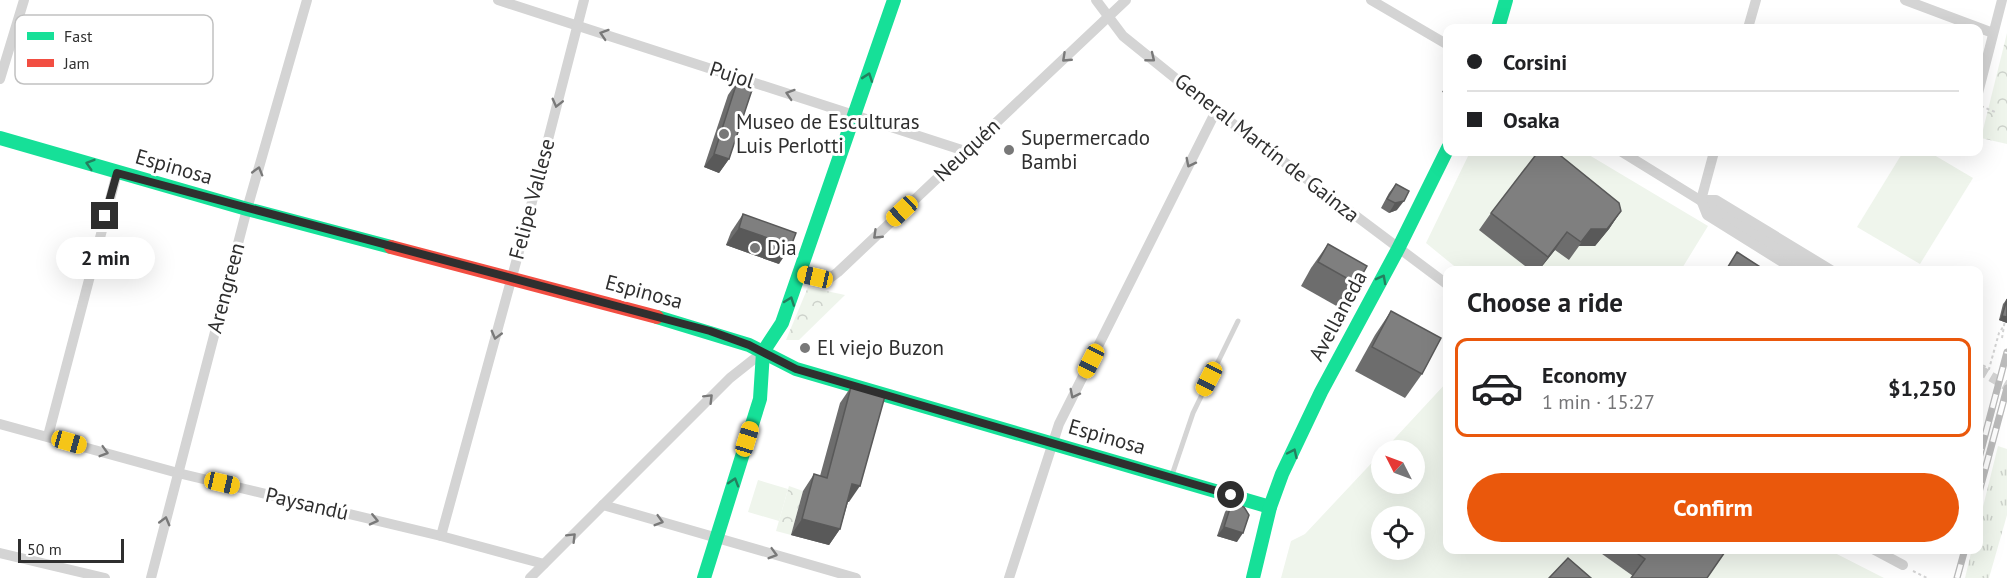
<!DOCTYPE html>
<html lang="en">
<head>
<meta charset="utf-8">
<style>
	body { margin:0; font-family:"PT Sans",sans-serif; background:#f2f2f2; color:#202124; height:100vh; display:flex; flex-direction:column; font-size:22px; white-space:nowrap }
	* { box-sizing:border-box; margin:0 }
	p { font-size:20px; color:#757577 }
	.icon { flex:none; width:33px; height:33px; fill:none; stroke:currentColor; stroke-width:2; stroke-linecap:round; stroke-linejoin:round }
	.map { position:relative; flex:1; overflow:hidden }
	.details { position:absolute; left:1443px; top:266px; width:540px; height:288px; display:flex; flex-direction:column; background:#fff; border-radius:12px; box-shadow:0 6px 24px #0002 }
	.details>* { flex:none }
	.guide { position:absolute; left:1443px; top:24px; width:540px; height:132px; border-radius:12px; box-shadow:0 6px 24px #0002; display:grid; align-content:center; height:132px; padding:0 24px; background:#fff }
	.needle { width:39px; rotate:312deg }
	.buttons { position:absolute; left:1371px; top:440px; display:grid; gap:12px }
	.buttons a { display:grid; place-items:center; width:54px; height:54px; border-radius:50%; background:#fff; box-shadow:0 6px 24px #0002; font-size:30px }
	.scale { position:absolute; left:18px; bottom:15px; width:106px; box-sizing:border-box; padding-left:6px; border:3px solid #2f2f2f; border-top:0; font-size:16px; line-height:21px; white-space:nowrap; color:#2f2f2f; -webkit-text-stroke:4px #fff; paint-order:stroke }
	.end { position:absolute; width:27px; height:27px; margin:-14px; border:8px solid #2f2f2f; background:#fff; box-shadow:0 0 0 3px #fff }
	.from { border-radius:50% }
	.bubble { position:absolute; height:42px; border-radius:21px; background:#fff; box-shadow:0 6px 24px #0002; font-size:20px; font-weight:600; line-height:42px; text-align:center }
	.car { position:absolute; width:18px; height:36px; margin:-18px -9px; border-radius:8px; box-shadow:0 0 4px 2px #0007; background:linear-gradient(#f5c518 24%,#345 0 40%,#f5c518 0 76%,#345 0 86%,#f5c518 0) }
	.guide b { display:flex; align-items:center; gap:21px; height:57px; font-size:22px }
	.guide b+b { border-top:2px solid #e0e0e0 }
	.guide i { width:15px; height:15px; background:#202124 }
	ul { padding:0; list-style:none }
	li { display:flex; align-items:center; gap:18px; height:99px; margin:0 12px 9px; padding:0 12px; border:3px solid transparent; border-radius:12px }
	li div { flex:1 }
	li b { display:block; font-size:22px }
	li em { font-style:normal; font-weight:600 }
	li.on { border-color:#ea580c }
	li>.icon { width:54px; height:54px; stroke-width:1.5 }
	h2 { padding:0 24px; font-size:27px; line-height:72px }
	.cta { display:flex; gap:12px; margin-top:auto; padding:12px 24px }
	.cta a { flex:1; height:69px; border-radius:36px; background:#ea580c; color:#fff; font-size:24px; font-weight:600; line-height:69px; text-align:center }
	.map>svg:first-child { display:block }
	.grass { fill:url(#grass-tufts) }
	.park { fill:url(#park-crowns) }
	.garden { fill:#eff5ec; fill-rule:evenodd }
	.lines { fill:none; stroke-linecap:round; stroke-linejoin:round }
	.street-tunnel { stroke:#d5d5d5; stroke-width:10; stroke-dasharray:10 5; stroke-linecap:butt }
	.path { stroke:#d4d4d4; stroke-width:2; stroke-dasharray:3 3; stroke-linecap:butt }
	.lane { stroke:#d4d4d4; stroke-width:5 }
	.street { stroke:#d4d4d4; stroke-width:10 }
	.fast { stroke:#16e098; stroke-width:14 }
	.jam { stroke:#f24e42; stroke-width:14 }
	.rail-casing { stroke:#bbb; stroke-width:7 }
	.rail { stroke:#fff; stroke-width:4.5; stroke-dasharray:14; stroke-linecap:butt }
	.wall { fill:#6d6d6d }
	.shaded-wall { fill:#595959 }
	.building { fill:#7f7f7f; stroke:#595959; stroke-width:1.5 }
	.oneway { stroke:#797979 }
	.oneway2 { stroke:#247f5e }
	.route { stroke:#2f2f2f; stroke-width:8 }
	.poi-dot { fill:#787878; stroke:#fff; stroke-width:2 }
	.labels { text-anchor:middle; stroke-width:6; stroke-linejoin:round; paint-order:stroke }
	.street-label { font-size:21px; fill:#2f2f2f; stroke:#fff }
	.poi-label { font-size:21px; fill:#2f2f2f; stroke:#fff; text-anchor:start }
	.key { fill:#fff; stroke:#c1c1c1; stroke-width:1.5 }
	.key-label { font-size:16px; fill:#2f2f2f }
</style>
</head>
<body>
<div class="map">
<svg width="2007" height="578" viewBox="0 0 2007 578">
	<defs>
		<pattern id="grass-tufts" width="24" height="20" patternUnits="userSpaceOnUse" patternTransform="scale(1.5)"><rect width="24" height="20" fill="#eff5ec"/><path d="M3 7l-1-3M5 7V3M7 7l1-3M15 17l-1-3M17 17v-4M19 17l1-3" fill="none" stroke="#cdd2cb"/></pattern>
		<pattern id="park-crowns" width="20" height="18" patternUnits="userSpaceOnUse" patternTransform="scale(1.5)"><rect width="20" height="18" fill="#eff5ec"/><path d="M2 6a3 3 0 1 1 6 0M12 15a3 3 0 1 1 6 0" fill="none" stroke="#cdd2cb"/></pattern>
	</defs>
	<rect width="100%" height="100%" fill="#fff"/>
	<polygon class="grass" points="1998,446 2007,449 2007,515 1989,578 1965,578 1972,549 1978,549 1979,523"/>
	<g class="park">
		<polygon points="2007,33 2007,144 1981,138"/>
		<polygon points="808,287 845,295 799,340 786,340"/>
		<polygon points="789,486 803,491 791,535 776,531"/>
	</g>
	<g class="garden">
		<polygon points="1470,152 1584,152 1708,226 1681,270 1459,270 1426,243"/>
		<polygon points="1903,152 1929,152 1973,178 1920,264 1857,227"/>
		<path d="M 1447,382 L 1448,549 L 1827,549 L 1884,578 L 1281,578 L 1291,541 L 1305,534 L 1381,453 L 1382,483 L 1414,483 L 1414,450 L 1384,450 ZM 1382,516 L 1414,516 L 1414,549 L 1382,549 Z"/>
		<polygon points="758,480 788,489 779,521 748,512"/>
	</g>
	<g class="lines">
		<polyline class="street-tunnel" points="1978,369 2007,386"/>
		<g class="path">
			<polyline points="1981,106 1995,112"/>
			<polyline points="2002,338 2005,320"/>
			<polyline points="1978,362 1989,369 1999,333 2003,327"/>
			<polyline points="1913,571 1927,578"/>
		</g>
		<polyline class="lane" points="1172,475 1193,413 1238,321"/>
		<g class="street">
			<polyline points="498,0 965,151"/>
			<polyline points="1096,0 1123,36 1216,111 1448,285"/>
			<polyline points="1371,0 1448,45"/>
			<polyline points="1905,0 1993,33"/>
			<polyline points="1748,28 1756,0"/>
			<polyline points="0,79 24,0"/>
			<polyline points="1978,93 2002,0"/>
			<polyline points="1622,152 1813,270"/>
			<polyline points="1701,200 1716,200 1831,270"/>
			<polyline points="1701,200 1707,215 1795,270"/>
			<polyline points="1701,200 1714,152"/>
			<polyline points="800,274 830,278 838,272 1126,0"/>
			<polyline points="0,424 178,473 441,536 544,564"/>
			<polyline points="48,436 117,173"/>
			<polyline points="603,505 856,578"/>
			<polyline points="441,536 524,233 584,0"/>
			<polyline points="1873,549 1903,565"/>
			<polyline points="0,553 105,578"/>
			<polyline points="151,578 247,209 307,0"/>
			<polyline points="530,578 730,378 763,352"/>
			<polyline points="1009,578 1059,424 1216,111"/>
		</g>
		<g class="fast">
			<polyline points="1498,28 1506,0"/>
			<polyline points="0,138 247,209 391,247"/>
			<polyline points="657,317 749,345 796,369 1270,507"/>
			<polyline points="704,578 760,399 763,352 782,323 894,0"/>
			<polyline points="1253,578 1270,507 1282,474 1321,392 1398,249 1448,148"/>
		</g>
		<polyline class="jam" points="391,247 657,317"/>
		<g class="rail-casing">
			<g id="rail">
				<polyline points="1978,462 2007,352"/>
				<polyline points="1978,496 2007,388"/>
				<polyline points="1957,578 1965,549"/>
			</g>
		</g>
		<use href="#rail" class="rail"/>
	</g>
	<g class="wall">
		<polygon points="737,82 729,159 719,173 704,167 728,95"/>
		<polygon points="1448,82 1448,94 1442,92"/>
		<polygon points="1396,184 1397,210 1389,213 1381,208 1389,193"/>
		<polygon points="1621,211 1609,229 1595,246 1579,246 1569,260 1555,250 1539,270 1530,270 1479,230 1491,213"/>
		<polygon points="743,214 779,264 726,245 731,232"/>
		<polygon points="1328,244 1357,284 1340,308 1301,286 1311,268"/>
		<polygon points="2007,299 2007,323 1999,320 2003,304"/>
		<polygon points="1391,311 1422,374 1405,398 1355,371 1375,335"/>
		<polygon points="851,387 849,502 848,502 840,529 829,545 791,535 803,491 814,474 820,476 840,403"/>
		<polygon points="1232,502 1237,542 1217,536 1225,512"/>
		<polygon points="1595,549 1727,549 1633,576"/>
	</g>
	<g class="shaded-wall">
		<polygon points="714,154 729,159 719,173 704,167"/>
		<polygon points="1404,201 1397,210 1389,213 1395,203"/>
		<polygon points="1621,211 1609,229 1595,246 1579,246 1569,260 1591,229"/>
		<polygon points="739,228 791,246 779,264 726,245"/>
		<polygon points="1567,232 1555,250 1539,270 1548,257"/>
		<polygon points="2002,316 2007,317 2007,323 1999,320"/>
		<polygon points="852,484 860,486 849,502 841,500"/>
		<polygon points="802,519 840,529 829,545 791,535"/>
		<polygon points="1224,527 1243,533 1237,542 1217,536"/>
	</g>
	<g class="building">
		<polygon points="737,82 753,87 729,159 714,154"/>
		<polygon points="1538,152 1556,152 1619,203 1621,211 1607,229 1591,229 1581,242 1567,232 1548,257 1491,213"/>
		<polygon points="1396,184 1409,191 1404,201 1395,203 1387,199"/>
		<polygon points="743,214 796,233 791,246 739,228"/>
		<polygon points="1328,244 1367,266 1357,284 1318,262"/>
		<polygon points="1737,252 1765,270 1726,270"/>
		<polygon points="2007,299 2007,317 2002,316"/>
		<polygon points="1391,311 1441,338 1422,374 1372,347"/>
		<polygon points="851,387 885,396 860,486 852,484 840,529 802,519 814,474 827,478"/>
		<polygon points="1232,502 1244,507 1249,515 1243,533 1224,527"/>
		<polygon points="1631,549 1727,549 1707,578 1631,578 1645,559"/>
		<polygon points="1568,558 1591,578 1549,578"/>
	</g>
	<defs><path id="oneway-chevron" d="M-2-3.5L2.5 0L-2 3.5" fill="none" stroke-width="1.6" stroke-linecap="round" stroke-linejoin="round" transform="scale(1.5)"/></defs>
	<g class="oneway">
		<use href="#oneway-chevron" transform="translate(604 34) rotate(-162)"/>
		<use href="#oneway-chevron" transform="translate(1066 58) rotate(137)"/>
		<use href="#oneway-chevron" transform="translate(1151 58) rotate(39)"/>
		<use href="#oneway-chevron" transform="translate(790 94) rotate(-162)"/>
		<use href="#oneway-chevron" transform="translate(557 103) rotate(104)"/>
		<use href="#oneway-chevron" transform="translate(1190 163) rotate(117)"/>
		<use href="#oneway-chevron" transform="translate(258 171) rotate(-74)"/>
		<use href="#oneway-chevron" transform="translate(877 235) rotate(136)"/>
		<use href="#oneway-chevron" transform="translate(496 335) rotate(105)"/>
		<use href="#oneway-chevron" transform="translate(1074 394) rotate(117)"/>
		<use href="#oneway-chevron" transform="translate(709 398) rotate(-45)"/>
		<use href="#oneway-chevron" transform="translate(104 452) rotate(16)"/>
		<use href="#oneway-chevron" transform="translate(374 520) rotate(13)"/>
		<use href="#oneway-chevron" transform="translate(165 521) rotate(-75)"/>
		<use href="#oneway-chevron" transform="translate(659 521) rotate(16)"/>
		<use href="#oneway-chevron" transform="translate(572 537) rotate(-45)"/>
		<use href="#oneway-chevron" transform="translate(773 554) rotate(16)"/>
	</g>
	<g class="oneway2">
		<use href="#oneway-chevron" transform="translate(868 77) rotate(-71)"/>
		<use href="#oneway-chevron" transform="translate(90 164) rotate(-163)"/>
		<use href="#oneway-chevron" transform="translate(1382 279) rotate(-62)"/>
		<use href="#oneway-chevron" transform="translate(790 301) rotate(-70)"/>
		<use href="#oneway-chevron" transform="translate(1293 453) rotate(-65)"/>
		<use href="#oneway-chevron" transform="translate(734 482) rotate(-73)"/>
	</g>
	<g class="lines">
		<polyline class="route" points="105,216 117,173 710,331 749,345 796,369 1231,495"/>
	</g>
	<g class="poi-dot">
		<circle cx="724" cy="134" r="6"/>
		<circle cx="1009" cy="150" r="6"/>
		<circle cx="755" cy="248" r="6"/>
		<circle cx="805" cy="348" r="6"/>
	</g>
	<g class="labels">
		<g class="street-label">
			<text transform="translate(732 75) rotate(18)" y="7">Pujol</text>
			<text transform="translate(1267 148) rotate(38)" y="7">General Martín de Gainza</text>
			<text transform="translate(967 150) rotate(-43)" y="7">Neuquén</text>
			<text transform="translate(174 167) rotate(16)" y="7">Espinosa</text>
			<text transform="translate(532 199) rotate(-75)" y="7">Felipe Vallese</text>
			<text transform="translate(226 288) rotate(-75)" y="7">Arengreen</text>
			<text transform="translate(644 292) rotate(15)" y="7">Espinosa</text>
			<text transform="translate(1338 316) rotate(-62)" y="7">Avellaneda</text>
			<text transform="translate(1107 437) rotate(16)" y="7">Espinosa</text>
			<text transform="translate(307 504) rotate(13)" y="7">Paysandú</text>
		</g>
		<g class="poi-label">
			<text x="736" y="129">Museo de Esculturas<tspan x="736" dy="24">Luis Perlotti</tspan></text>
			<text x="1021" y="145">Supermercado<tspan x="1021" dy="24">Bambi</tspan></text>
			<text x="767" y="255">Dia</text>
			<text x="817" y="355">El viejo Buzon</text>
		</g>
	</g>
	<rect x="15" y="15" width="198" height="69" rx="9" class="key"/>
	<rect x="27" y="32" width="27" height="8" fill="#16e098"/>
	<rect x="27" y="59" width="27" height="8" fill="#f24e42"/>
	<g class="key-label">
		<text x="64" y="42">Fast</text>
		<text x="64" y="69">Jam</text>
	</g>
</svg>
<div class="buttons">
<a><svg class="needle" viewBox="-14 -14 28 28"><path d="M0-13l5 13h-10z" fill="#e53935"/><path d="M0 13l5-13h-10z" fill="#757577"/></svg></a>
<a><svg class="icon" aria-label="locate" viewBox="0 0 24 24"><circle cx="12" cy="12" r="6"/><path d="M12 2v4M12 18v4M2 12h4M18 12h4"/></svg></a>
</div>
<div class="scale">50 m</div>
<i class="end from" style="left:1231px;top:495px"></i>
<i class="end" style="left:105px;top:216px"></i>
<div class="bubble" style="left:56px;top:237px;width:99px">2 min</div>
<i class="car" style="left:902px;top:211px;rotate:227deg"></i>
<i class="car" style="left:815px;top:277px;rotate:283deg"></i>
<i class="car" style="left:1091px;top:361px;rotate:207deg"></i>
<i class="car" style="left:1209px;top:379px;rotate:207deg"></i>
<i class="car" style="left:747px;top:439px;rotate:17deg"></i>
<i class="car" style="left:69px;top:442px;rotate:106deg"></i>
<i class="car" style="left:222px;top:483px;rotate:103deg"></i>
<div class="guide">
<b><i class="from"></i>Corsini</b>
<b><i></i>Osaka</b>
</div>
<section class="details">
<h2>Choose a ride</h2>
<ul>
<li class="on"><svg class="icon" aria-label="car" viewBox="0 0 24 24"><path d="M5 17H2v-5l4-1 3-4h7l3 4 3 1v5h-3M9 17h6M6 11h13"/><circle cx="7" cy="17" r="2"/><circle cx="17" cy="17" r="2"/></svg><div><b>Economy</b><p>1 min · 15:27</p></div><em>$1,250</em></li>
</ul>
<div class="cta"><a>Confirm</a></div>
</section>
</div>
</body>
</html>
